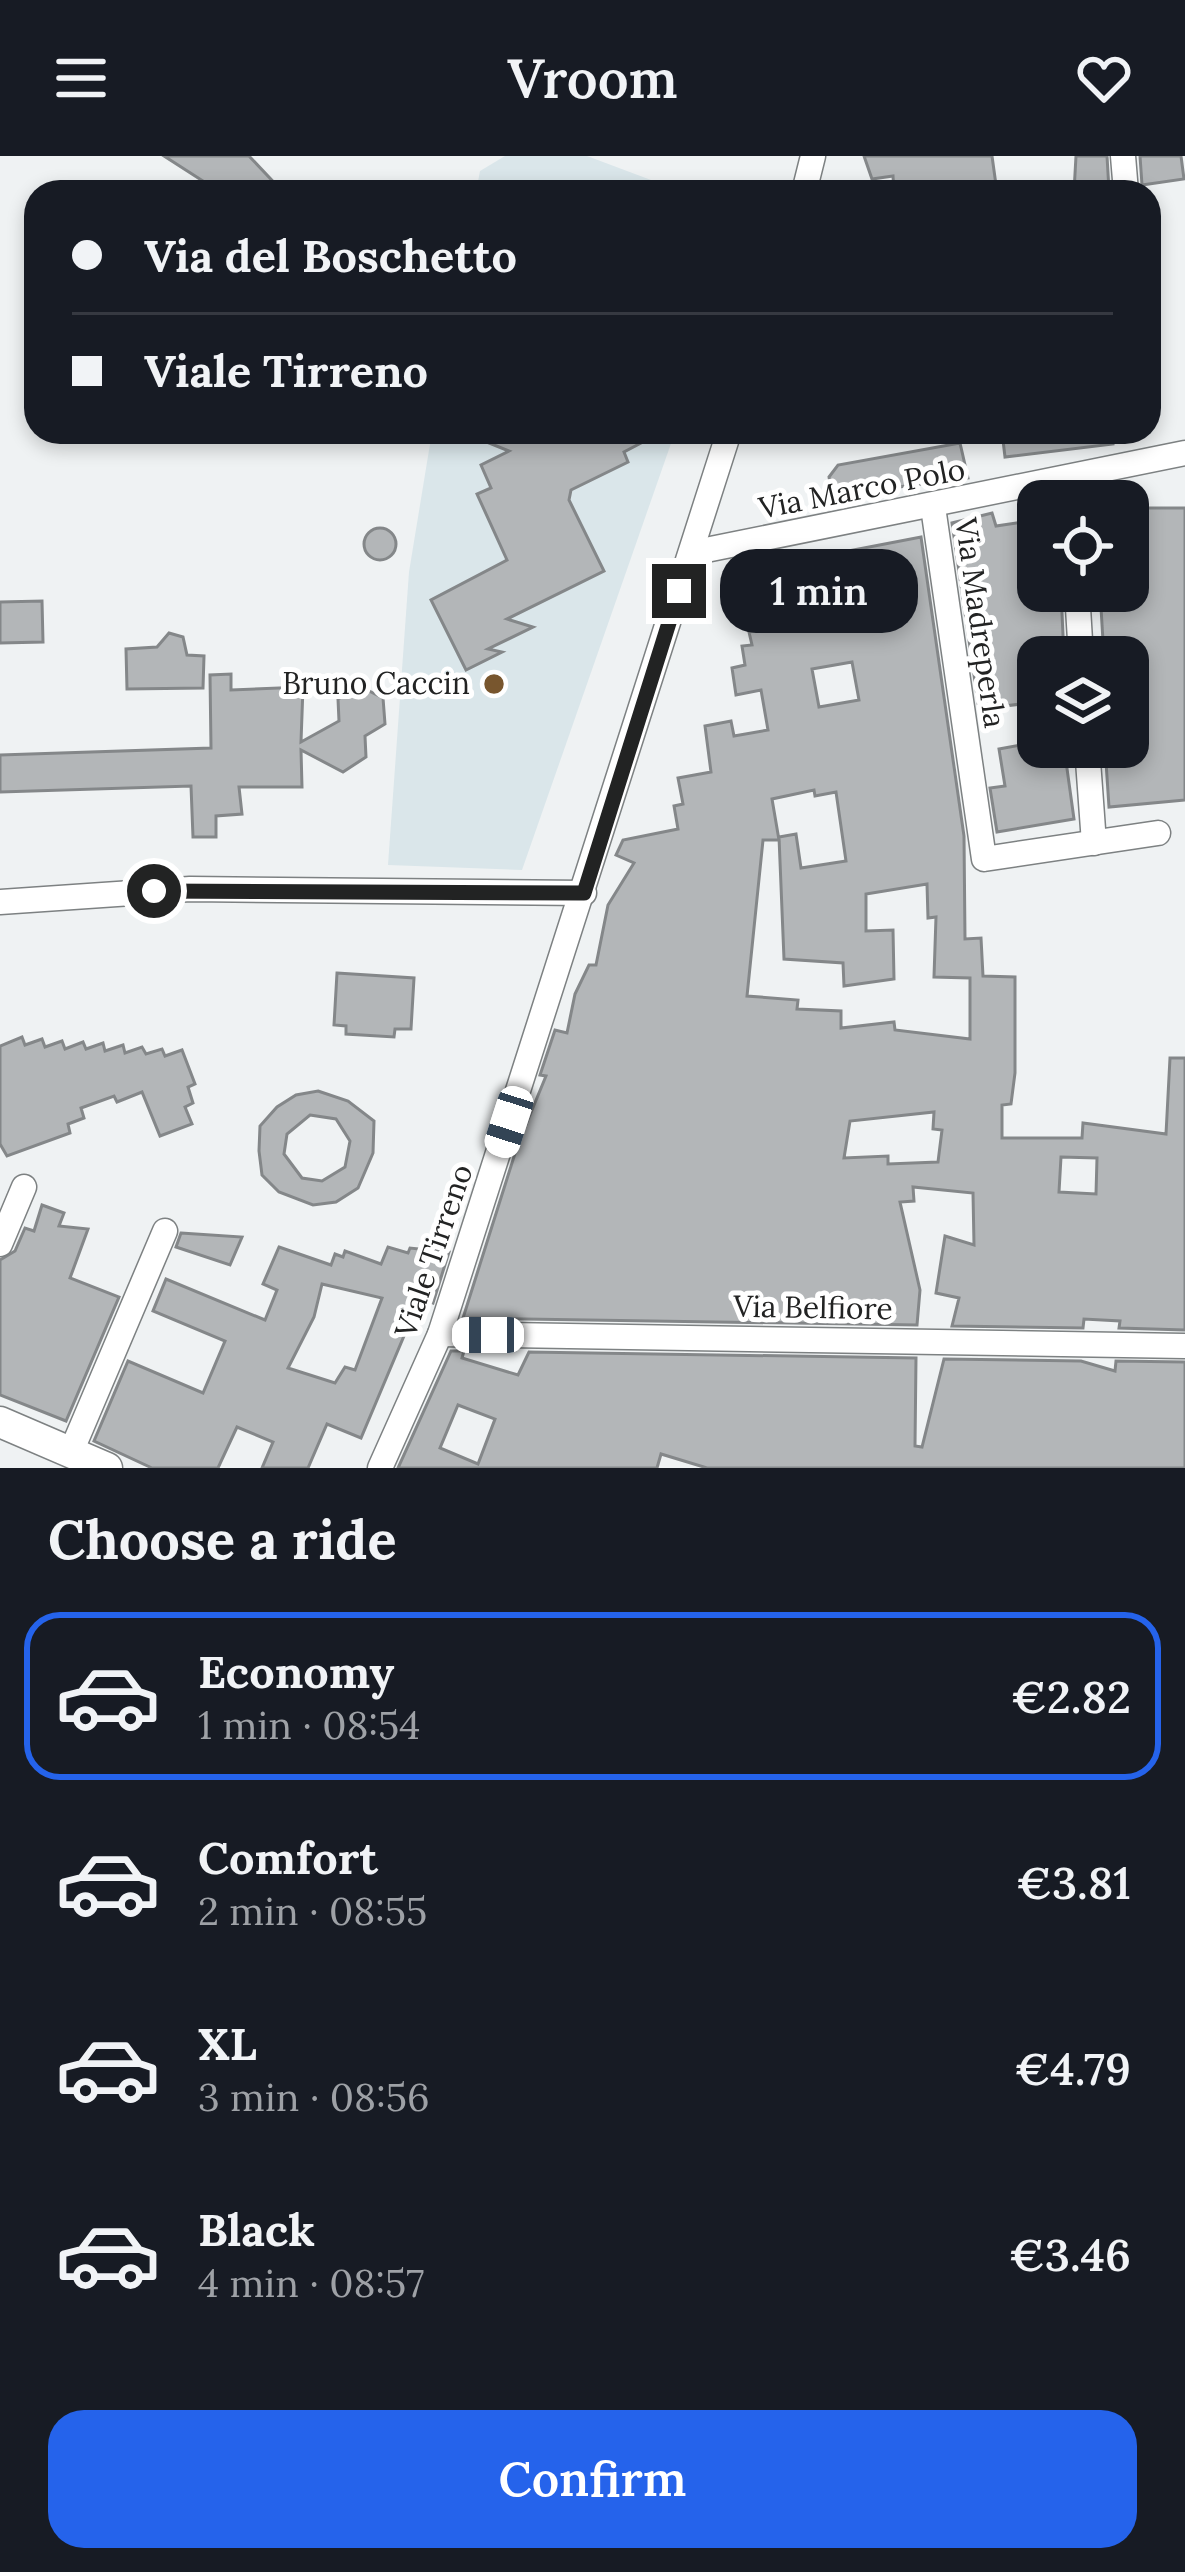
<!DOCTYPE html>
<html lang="en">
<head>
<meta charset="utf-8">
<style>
	body { margin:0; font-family:Lora,serif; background:#242831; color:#f1f3f6; height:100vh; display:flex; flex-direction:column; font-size:45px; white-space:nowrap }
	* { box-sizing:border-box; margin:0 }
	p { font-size:39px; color:#9ea1a6 }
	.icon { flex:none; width:66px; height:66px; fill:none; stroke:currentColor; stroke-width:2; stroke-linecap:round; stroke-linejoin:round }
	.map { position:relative; height:1312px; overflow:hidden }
	.drawer { display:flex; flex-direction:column; background:#171b24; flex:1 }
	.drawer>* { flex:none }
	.top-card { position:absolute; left:24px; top:24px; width:1137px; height:264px; border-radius:36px; box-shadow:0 6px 18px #0003; display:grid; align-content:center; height:264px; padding:0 48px; background:#171b24 }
	.controls { position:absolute; left:1017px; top:324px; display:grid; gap:24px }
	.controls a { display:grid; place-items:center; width:132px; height:132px; border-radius:24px; background:#171b24; box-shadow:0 6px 18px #0003; font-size:60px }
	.end { position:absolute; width:54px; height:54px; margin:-27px; border:15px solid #222323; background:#fff; box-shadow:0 0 0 6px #fff }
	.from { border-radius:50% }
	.bubble { position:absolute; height:84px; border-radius:36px; background:#171b24; box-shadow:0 6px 18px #0003; font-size:39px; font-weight:600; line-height:84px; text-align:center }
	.car { position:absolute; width:36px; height:72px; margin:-36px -18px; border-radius:15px; box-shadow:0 0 9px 3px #0007; background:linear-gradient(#fff 24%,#345 0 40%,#fff 0 76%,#345 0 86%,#fff 0) }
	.top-card b { display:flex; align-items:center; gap:42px; height:114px; font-size:45px }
	.top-card b+b { border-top:3px solid #363941 }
	.top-card i { width:30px; height:30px; background:#f1f3f6 }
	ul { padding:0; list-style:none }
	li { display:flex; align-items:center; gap:36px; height:168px; margin:0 24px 18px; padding:0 24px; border:6px solid transparent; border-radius:36px }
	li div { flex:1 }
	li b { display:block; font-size:45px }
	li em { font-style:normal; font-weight:600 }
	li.current { border-color:#2563eb }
	li>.icon { width:108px; height:108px; stroke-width:1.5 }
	h2 { padding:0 48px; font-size:54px; line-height:144px }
	.cta { display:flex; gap:24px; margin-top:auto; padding:24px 48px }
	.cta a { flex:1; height:138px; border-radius:36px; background:#2563eb; color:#fff; font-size:48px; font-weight:600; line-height:138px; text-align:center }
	header { display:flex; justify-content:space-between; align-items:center; height:156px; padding:0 48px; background:#171b24; font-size:54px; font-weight:600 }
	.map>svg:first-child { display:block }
	.built { fill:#dae6ea }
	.building { fill:#b3b6b8; stroke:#848789; stroke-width:3; fill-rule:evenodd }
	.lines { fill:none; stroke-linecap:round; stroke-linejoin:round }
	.minor-casing { stroke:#7d8182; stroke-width:27 }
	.tertiary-casing { stroke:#7d8182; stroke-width:33 }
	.minor { stroke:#fff; stroke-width:24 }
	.tertiary { stroke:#fff; stroke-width:30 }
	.route { stroke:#222323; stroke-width:15 }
	.poi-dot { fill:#78562e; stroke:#fff; stroke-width:4.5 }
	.labels { text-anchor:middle; stroke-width:10; stroke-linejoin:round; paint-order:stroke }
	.street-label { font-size:30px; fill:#222323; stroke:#fff }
	.poi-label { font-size:30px; fill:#222323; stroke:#fff; text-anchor:end }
</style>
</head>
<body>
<header><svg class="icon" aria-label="menu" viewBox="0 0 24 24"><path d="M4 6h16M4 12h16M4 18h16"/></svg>Vroom<svg class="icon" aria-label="heart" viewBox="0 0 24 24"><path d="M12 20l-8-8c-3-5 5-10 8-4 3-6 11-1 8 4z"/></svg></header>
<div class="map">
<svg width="1185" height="1312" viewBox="0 0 1185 1312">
	<rect width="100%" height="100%" fill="#eff2f3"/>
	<g class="built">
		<polygon points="505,0 587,0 683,36 476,36 480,15"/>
		<polygon points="432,276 675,276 522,714 388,709 409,416"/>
	</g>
	<g class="building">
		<polygon points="164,0 249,0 283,36 220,36"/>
		<polygon points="864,0 992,0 997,36 894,36 893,20 872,23"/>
		<polygon points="1076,0 1107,0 1109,34 1074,36"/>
		<polygon points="1140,0 1181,0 1184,23 1142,29"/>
		<polygon points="462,276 662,276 624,296 628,306 571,334 569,344 604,415 507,463 533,471 488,493 502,496 466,514 431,444 507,404 477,338 491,332 481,309 509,295"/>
		<polygon points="1002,276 1112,276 1113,288 1005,301"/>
		<polygon points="960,287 968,322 899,331 838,350 833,346 829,321 838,309"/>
		<polygon points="1142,352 1185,352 1185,644 1109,651 1105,591 1128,591 1128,501 1097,501 1097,485 1103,485 1100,435 1128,435 1128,359 1142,359"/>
		<polygon points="992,357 996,370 1038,364 1038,435 1061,435 1064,501 1038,501 1038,546 979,553 952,367"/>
		<circle cx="380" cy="388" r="16"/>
		<path d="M 921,381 L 964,680 L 965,783 L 981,782 L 983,820 L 1015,821 L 1015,917 L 1011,948 L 1002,949 L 1002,982 L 1082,982 L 1083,967 L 1166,978 L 1170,902 L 1185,902 L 1185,1174 L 1119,1172 L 1120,1165 L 1084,1163 L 1083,1172 L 952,1170 L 959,1142 L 936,1137 L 945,1080 L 974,1089 L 973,1037 L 913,1031 L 914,1045 L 900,1046 L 920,1134 L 917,1169 L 463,1162 L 518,988 L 546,920 L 540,919 L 555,874 L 567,877 L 575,838 L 589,809 L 596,809 L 608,749 L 634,707 L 616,699 L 623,684 L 678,673 L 674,650 L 683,648 L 678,622 L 711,616 L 705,570 L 731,565 L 734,580 L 768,574 L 761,534 L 736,539 L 732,512 L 745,509 L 742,490 L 752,489 L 749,476 L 785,470 L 776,418 L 840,408 L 838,397 ZM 898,427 L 905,464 L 867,470 L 861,434 ZM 852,506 L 859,544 L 819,551 L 812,513 ZM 814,634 L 815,640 L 836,636 L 846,705 L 801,712 L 796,678 L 779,681 L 784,803 L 843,807 L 844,830 L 894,823 L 893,774 L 866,775 L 866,738 L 927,728 L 928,762 L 936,761 L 934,821 L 970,822 L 970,883 L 895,874 L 894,866 L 841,872 L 841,855 L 797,853 L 798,844 L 747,840 L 763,684 L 779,684 L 772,643 ZM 934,956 L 933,973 L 942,974 L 938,1006 L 888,1008 L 888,1000 L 844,1002 L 850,965 ZM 1061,1001 L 1097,1002 L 1096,1038 L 1059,1036 Z"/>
		<polygon points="42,445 43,486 0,487 0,446"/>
		<polygon points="169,477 183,481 187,499 204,500 203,532 127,533 126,493 157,491"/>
		<polygon points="231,518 231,534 303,531 301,586 339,565 338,543 361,531 383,542 385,568 365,580 366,601 343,616 301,594 302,631 239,631 242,658 216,660 216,681 193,681 191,630 0,636 0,599 211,592 210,519"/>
		<polygon points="1038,586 1038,591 1064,591 1074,663 997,676 990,632 1005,630 999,593"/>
		<polygon points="337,817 414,822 411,873 395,873 394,881 346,878 346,870 334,869"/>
		<polygon points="22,881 25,889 42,883 45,891 62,885 65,893 83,886 86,893 103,887 105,895 123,889 125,897 142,891 146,898 162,893 165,900 182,894 195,928 188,931 193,947 185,951 192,968 160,980 142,936 117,946 114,940 81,952 84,962 68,968 70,977 7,1000 0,988 0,890"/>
		<path d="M 318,935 L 348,945 L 374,965 L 373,997 L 358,1032 L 336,1046 L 313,1049 L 279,1036 L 262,1019 L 259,995 L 260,970 L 277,951 L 296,939 ZM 310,959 L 336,963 L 350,985 L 345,1011 L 322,1025 L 302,1022 L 284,998 L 287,978 Z"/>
		<polygon points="42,1049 64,1057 59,1070 88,1073 70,1122 119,1141 66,1265 0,1239 0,1104 15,1095 25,1072 34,1075"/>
		<polygon points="181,1077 242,1081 230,1109 176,1091"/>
		<path d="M 279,1091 L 331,1109 L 335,1098 L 343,1101 L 345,1095 L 381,1108 L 388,1091 L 408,1097 L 410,1092 L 449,1096 L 433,1147 L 420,1142 L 361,1282 L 327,1268 L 308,1312 L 262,1312 L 273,1286 L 237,1271 L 218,1312 L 152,1312 L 94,1285 L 128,1205 L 203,1237 L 225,1185 L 153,1155 L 166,1123 L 265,1164 L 277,1134 L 263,1128 ZM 322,1128 L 382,1142 L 355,1214 L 345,1211 L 335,1227 L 288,1212 L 314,1161 Z"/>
		<path d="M 451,1195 L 464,1195 L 462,1202 L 518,1219 L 529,1196 L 916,1202 L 915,1290 L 922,1291 L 944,1203 L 1081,1205 L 1115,1215 L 1116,1205 L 1185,1206 L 1185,1312 L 707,1312 L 661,1298 L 657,1312 L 398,1312 ZM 458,1249 L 495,1263 L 478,1308 L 440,1292 Z"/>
	</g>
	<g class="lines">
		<g class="minor-casing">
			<g id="minor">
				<polyline points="1123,0 1126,36"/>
				<polyline points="804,36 813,0"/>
				<polyline points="933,351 984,703 1158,677"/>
				<polyline points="691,397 1185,297"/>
				<polyline points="1077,435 1081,501"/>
				<polyline points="1087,591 1094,687"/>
				<polyline points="0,746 190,733 584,737"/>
				<polyline points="0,1088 24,1031"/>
				<polyline points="440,1178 1185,1190"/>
				<polyline points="71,1296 165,1075"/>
				<polyline points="380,1312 440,1178 729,276"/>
			</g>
		</g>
		<g class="tertiary-casing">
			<polyline id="tertiary" points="0,1266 107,1312"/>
		</g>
		<use href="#minor" class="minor"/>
		<use href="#tertiary" class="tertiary"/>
	</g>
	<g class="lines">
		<polyline class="route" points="154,735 584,737 679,435"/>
	</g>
	<circle class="poi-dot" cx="494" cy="528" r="12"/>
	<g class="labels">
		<g class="street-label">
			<text transform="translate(862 333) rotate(-11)" y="10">Via Marco Polo</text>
			<text transform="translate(980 467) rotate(82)" y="10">Via Madreperla</text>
			<text transform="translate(434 1095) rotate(-71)" y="10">Viale Tirreno</text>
			<text transform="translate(813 1152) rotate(1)" y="10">Via Belfiore</text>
		</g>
		<g class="poi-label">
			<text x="470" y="538">Bruno Caccin</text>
		</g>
	</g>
</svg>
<div class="controls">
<a><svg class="icon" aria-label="locate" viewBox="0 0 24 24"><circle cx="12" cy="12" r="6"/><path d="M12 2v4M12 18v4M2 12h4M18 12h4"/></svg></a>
<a><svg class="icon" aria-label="layers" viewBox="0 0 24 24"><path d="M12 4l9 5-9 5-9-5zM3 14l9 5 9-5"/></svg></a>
</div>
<i class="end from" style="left:154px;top:735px"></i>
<i class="end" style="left:679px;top:435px"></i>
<div class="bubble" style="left:720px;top:393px;width:198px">1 min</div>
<i class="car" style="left:509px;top:966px;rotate:198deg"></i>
<i class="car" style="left:488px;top:1179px;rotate:270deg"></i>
<div class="top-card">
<b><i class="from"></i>Via del Boschetto</b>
<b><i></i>Viale Tirreno</b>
</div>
</div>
<section class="drawer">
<h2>Choose a ride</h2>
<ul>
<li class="current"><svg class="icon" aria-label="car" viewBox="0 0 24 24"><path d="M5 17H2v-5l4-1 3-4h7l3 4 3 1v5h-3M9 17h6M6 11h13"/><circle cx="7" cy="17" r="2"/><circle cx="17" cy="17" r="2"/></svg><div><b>Economy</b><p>1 min · 08:54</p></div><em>€2.82</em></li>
<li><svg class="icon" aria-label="car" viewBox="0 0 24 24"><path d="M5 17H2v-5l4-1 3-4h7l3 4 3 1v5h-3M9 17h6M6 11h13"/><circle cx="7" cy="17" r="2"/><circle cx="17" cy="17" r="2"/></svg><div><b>Comfort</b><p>2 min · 08:55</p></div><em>€3.81</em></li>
<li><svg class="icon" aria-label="car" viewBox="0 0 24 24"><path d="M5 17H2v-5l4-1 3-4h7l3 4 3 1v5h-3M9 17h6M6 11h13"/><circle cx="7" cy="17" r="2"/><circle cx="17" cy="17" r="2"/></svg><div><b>XL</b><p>3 min · 08:56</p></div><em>€4.79</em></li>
<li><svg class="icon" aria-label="car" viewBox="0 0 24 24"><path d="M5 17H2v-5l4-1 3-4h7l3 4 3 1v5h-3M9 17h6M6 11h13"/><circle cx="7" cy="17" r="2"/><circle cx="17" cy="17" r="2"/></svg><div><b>Black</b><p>4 min · 08:57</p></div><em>€3.46</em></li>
</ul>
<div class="cta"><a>Confirm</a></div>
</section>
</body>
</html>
